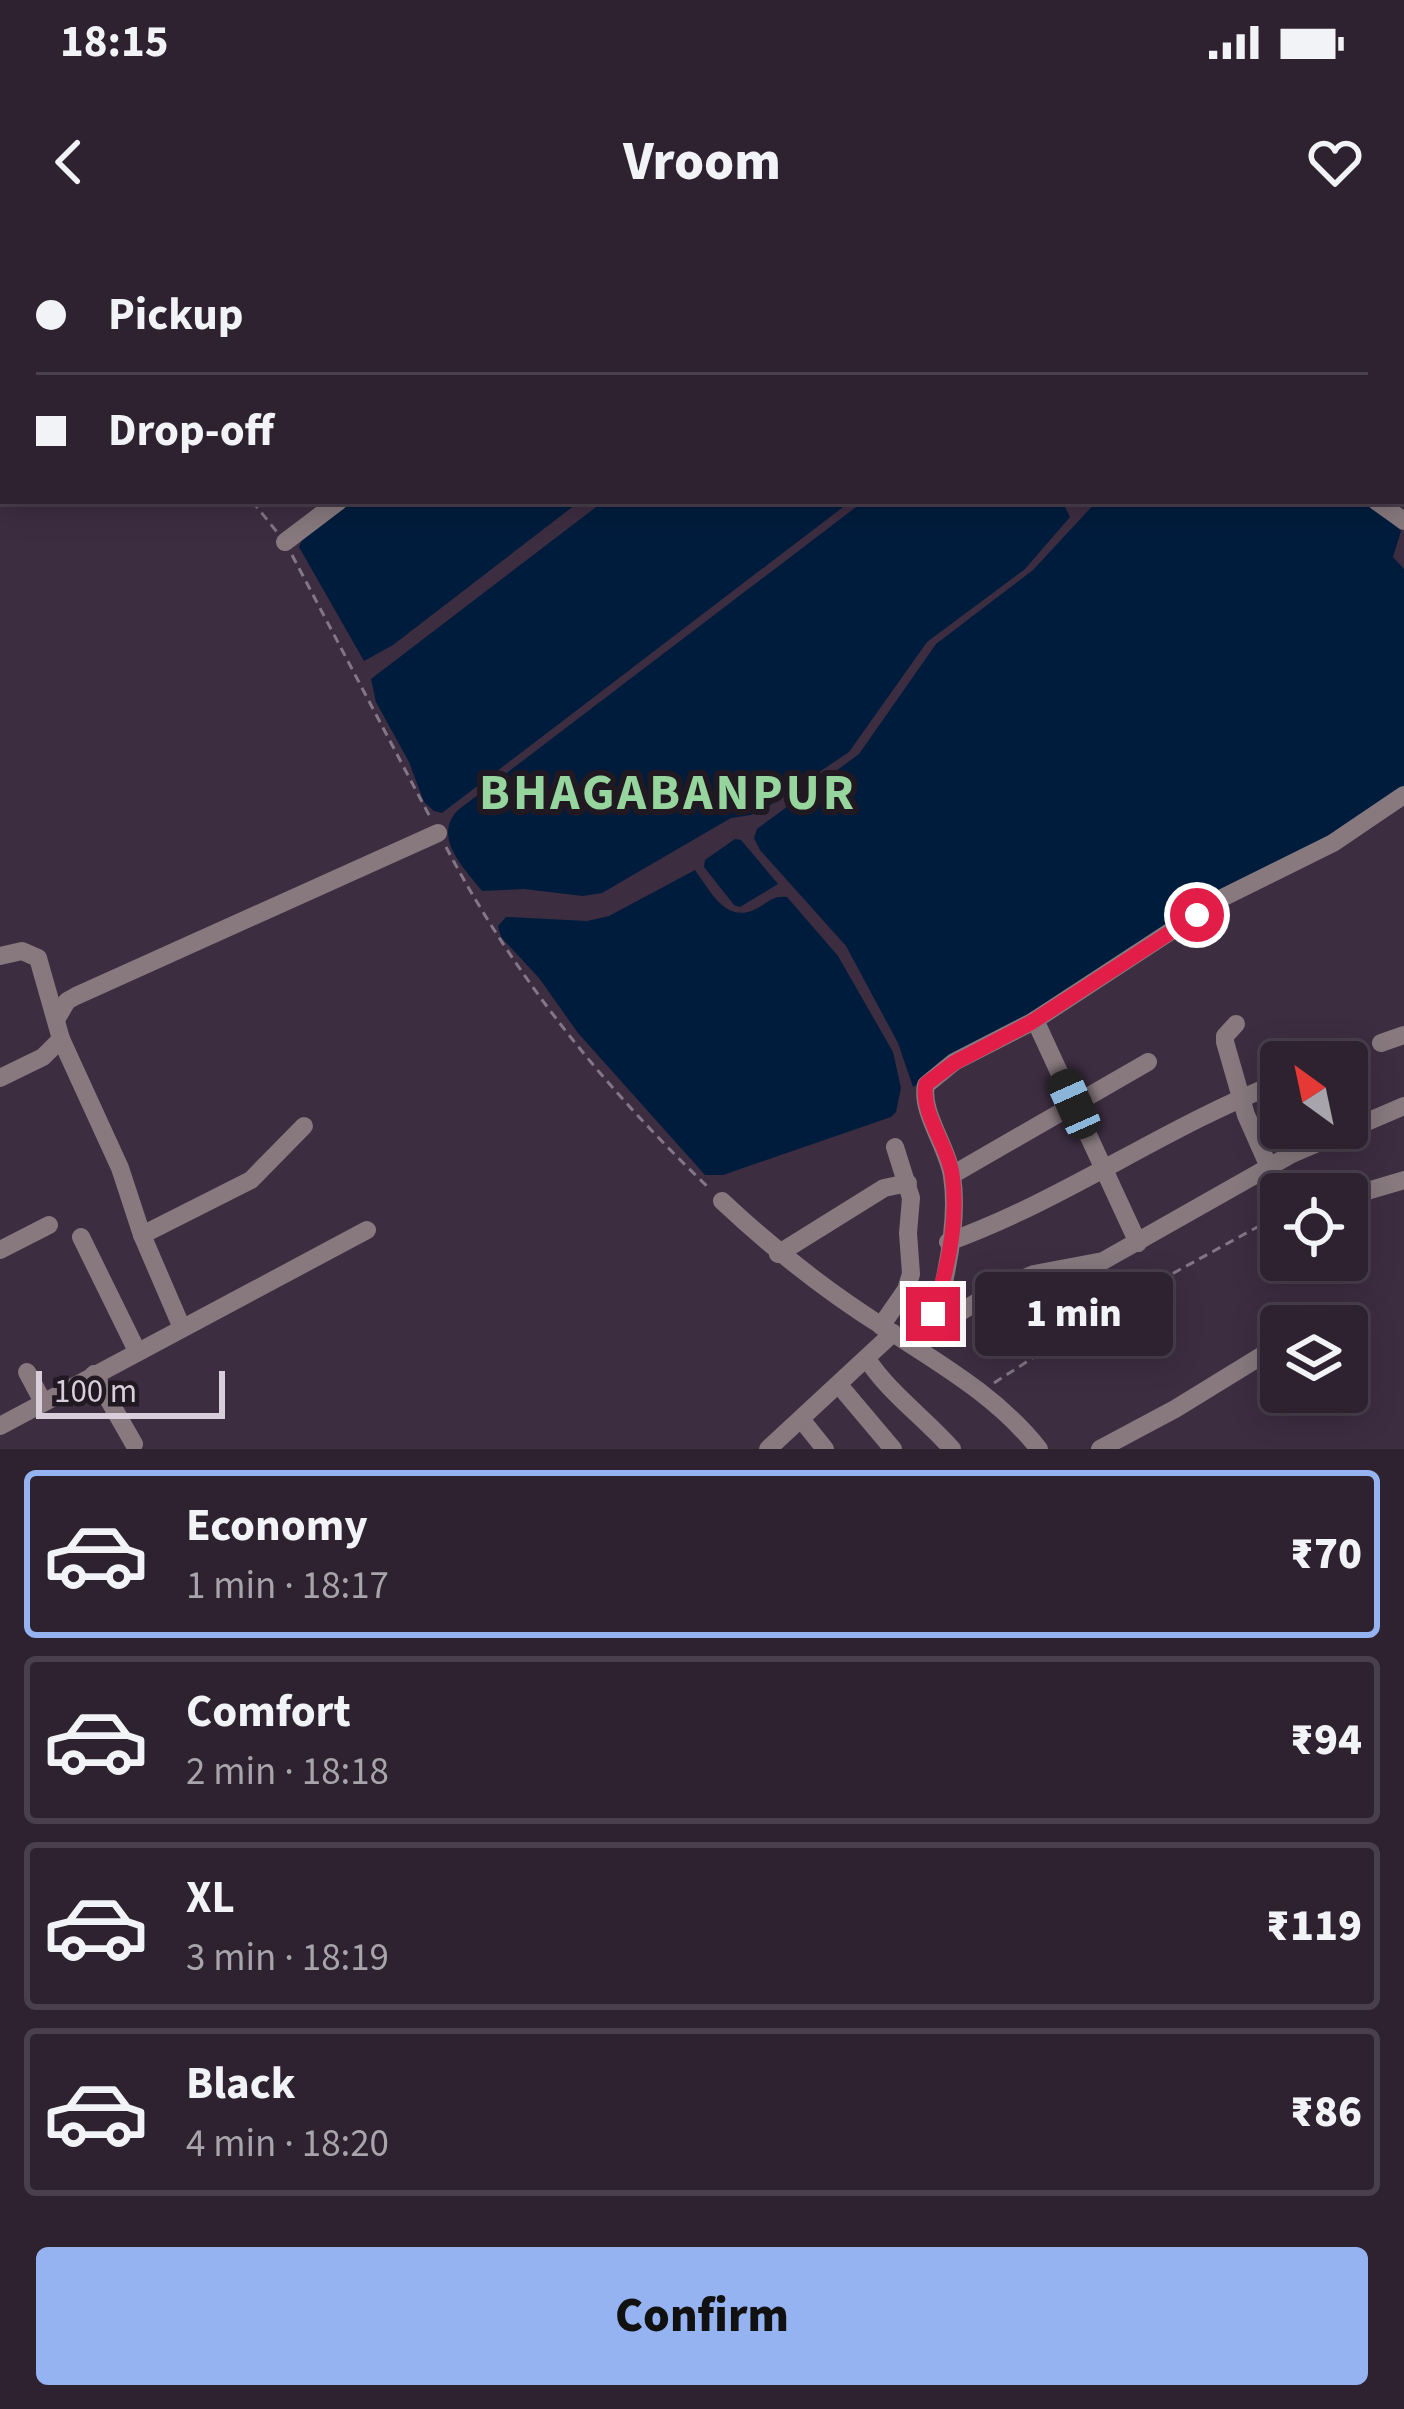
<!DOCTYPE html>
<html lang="en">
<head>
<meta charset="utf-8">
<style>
	body { margin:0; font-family:"Source Sans 3",sans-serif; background:#3a2f3d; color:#f1f3f6; height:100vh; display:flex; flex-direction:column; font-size:45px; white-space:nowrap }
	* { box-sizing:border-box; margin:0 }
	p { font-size:39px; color:#a7a4ab }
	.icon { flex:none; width:66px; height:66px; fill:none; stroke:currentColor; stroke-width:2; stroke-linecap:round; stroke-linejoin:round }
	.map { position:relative; height:1209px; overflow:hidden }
	.drawer { display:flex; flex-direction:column; background:#2e2231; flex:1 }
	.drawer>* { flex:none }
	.banner { position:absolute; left:0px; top:0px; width:1404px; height:264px; box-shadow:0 6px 30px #0003,0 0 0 3px #493f4d; display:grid; align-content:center; height:264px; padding:0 36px; background:#2e2231 }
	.needle { width:78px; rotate:327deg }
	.fabs { position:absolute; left:1260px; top:801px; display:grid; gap:24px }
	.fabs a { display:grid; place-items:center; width:108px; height:108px; border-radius:12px; background:#2e2231; box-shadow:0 6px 30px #0003,0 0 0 3px #493f4d; font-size:60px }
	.scale { position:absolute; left:36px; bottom:30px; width:189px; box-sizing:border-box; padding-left:12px; border:6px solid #d7ceda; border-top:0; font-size:33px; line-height:42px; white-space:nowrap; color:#d7ceda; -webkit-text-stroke:9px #201921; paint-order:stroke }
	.end { position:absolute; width:54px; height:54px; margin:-27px; border:15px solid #e11d48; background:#fff; box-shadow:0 0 0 6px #fff }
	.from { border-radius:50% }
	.bubble { position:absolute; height:84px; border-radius:12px; background:#2e2231; box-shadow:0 6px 30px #0003,0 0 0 3px #493f4d; font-size:39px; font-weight:800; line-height:84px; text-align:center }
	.car { position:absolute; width:36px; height:72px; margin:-36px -18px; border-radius:15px; box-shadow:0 0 9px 3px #0007; background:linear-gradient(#222 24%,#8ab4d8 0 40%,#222 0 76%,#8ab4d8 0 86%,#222 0) }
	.banner b { display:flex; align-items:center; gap:42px; height:114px; font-size:45px }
	.banner b+b { border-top:3px solid #493f4d }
	.banner i { width:30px; height:30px; background:#f1f3f6 }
	ul { padding:21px 0 0; list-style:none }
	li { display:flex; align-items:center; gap:36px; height:168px; margin:0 24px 18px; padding:0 12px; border:6px solid #493f4d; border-radius:12px }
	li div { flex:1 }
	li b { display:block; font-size:45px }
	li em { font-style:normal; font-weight:800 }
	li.on { border-color:#95b2f1 }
	li>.icon { width:108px; height:108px; stroke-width:1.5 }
	.action { display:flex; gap:24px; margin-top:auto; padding:24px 36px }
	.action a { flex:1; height:138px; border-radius:12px; background:#95b2f1; color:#111; font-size:48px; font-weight:800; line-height:138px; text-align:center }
	.status { display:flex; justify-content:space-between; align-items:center; height:84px; padding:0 60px; background:#2e2231; direction:ltr }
	.status svg { height:33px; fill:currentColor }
	header { display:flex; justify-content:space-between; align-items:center; height:156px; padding:0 36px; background:#2e2231; font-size:54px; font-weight:800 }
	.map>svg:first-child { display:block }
	.water { fill:#001c3d }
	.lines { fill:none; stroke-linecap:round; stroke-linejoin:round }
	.path { stroke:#837686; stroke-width:3; stroke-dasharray:9 6; stroke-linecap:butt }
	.minor { stroke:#87797e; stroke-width:18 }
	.route { stroke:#e11d48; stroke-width:15 }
	.labels { text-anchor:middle; stroke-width:12; stroke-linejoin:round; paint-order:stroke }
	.district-label { font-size:51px; font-weight:bold; letter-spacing:3px; fill:#97d59f; stroke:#201921 }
</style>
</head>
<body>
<div class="status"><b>18:15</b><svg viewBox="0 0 49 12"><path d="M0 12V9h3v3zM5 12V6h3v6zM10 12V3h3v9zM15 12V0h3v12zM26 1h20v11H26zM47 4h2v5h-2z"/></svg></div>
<header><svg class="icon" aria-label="back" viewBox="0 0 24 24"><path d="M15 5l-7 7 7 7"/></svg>Vroom<svg class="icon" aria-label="heart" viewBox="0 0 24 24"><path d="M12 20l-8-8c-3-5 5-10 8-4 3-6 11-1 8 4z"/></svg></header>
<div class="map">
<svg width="1404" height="1209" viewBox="0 0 1404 1209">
	<rect width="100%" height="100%" fill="#3d2d41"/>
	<g class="water">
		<polygon points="347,261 580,261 393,405 364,421 299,307 303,298"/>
		<polygon points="604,261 851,261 442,573 434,571 424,562 409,522 376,462 371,439"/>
		<path d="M 864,261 L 1062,261 L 1070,277 L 1025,329 L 927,402 L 849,512 L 770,565 L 751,575 L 731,578 L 602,653 L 583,656 L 524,649 L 482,651 C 463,627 432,597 458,570 Z"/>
		<polygon points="1097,261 1367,261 1401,291 1393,317 1404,329 1404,549 1342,593 913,847 898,803 846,706 760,610 754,598 757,589 859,514 936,404 1033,330"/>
		<polygon points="735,599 741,600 778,644 740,667 734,665 704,627 705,620"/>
		<path d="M 695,630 C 713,655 728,687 761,666 C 771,660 775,656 787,657 L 838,716 L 893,812 L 901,848 L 896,872 L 891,877 L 723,935 L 705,935 L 578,793 L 539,738 L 501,697 L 498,686 L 506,677 L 587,681 L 609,676 Z"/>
	</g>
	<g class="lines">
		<g class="path">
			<polyline points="0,253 3,252"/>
			<polyline points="252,261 277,292"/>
			<polyline points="292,315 430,577"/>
			<path d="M 446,607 C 514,736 605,849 710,949"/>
			<polyline points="994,1143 1110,1068 1281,974"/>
		</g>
		<g class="minor">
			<polyline points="1362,0 1364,3"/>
			<polyline points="688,3 692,0"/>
			<polyline points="1140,3 1145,0"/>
			<polyline points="1401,18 1404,16"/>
			<polyline points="1401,59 1404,59"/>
			<polyline points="1401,186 1404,183"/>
			<polyline points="1376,261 1404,281"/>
			<polyline points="285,302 339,261"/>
			<polyline points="0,716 22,711 38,718 61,799 43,817 0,838"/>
			<polyline points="57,778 67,761 76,756 438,593"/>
			<polyline points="1035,780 1138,1003"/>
			<polyline points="1236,784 1225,796 1225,802 1246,875 1281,954"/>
			<polyline points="61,799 120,928 142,995 182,1088"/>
			<polyline points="1381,803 1404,795"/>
			<polyline points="952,935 1148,822"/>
			<polyline points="1347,957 1404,940"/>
			<path d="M 722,961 C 773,1009 826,1051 885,1088 C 940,1124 997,1156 1039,1209"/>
			<polyline points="142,995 251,940 304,886"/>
			<polyline points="81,997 137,1111"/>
			<path d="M 948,1002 C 1065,960 1166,886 1281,842"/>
			<polyline points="0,1010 49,985"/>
			<polyline points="778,1014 884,948 908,943"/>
			<polyline points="881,1086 906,1050 911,1034 908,993 911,958 895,907"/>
			<path d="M 933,1088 C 933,1071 940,1058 944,1042 C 951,1010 957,967 952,936 C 948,907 920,872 926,845 L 954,822 L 1032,782 L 1220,659 L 1333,603 L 1404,555"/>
			<polyline points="918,1106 933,1088 1001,1048 1034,1034 1103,1021 1292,914 1404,866"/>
			<path d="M 867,1119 C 890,1154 925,1178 952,1209"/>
			<polyline points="27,1132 43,1162"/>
			<polyline points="94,1134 134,1204"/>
			<polyline points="839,1145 893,1209"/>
			<polyline points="801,1179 825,1209"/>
			<polyline points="0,1186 367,990"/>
			<polyline points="768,1209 893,1093"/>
			<polyline points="1100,1209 1175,1169 1276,1107"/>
		</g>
	</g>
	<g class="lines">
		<path class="route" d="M 933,1074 C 947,1032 959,978 952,934 C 948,906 920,872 926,844 L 954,823 L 1032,782 L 1197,675"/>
	</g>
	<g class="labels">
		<g class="district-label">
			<text x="668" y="569">BHAGABANPUR</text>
		</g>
	</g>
</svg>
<div class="fabs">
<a><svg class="needle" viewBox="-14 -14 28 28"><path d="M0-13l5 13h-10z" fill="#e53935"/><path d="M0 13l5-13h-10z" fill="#a7a4ab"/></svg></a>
<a><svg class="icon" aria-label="locate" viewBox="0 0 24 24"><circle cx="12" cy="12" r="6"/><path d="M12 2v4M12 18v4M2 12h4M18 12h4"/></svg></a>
<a><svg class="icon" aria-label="layers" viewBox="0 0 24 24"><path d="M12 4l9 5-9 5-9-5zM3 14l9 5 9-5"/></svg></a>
</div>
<div class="scale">100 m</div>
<i class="end from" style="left:1197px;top:675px"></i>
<i class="end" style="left:933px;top:1074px"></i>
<div class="bubble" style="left:975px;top:1032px;width:198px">1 min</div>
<i class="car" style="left:1074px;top:864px;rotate:336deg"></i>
<div class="banner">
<b><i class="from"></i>Pickup</b>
<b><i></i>Drop-off</b>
</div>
</div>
<section class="drawer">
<ul>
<li class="on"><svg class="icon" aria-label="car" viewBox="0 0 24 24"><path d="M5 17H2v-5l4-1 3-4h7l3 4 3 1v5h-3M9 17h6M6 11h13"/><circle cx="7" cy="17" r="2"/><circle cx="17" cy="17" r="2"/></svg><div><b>Economy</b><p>1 min · 18:17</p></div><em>₹70</em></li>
<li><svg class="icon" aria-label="car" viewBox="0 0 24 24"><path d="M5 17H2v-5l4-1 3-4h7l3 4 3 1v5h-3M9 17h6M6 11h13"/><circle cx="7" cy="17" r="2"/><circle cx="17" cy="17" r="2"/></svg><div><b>Comfort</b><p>2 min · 18:18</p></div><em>₹94</em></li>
<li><svg class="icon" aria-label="car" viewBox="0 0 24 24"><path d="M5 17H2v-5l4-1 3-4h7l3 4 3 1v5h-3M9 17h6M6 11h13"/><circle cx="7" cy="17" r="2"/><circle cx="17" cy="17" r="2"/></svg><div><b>XL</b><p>3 min · 18:19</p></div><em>₹119</em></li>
<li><svg class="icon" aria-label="car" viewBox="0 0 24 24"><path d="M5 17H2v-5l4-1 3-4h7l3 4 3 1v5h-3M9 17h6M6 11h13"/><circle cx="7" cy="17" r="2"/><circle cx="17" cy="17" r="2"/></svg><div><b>Black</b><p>4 min · 18:20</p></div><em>₹86</em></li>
</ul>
<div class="action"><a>Confirm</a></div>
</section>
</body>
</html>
